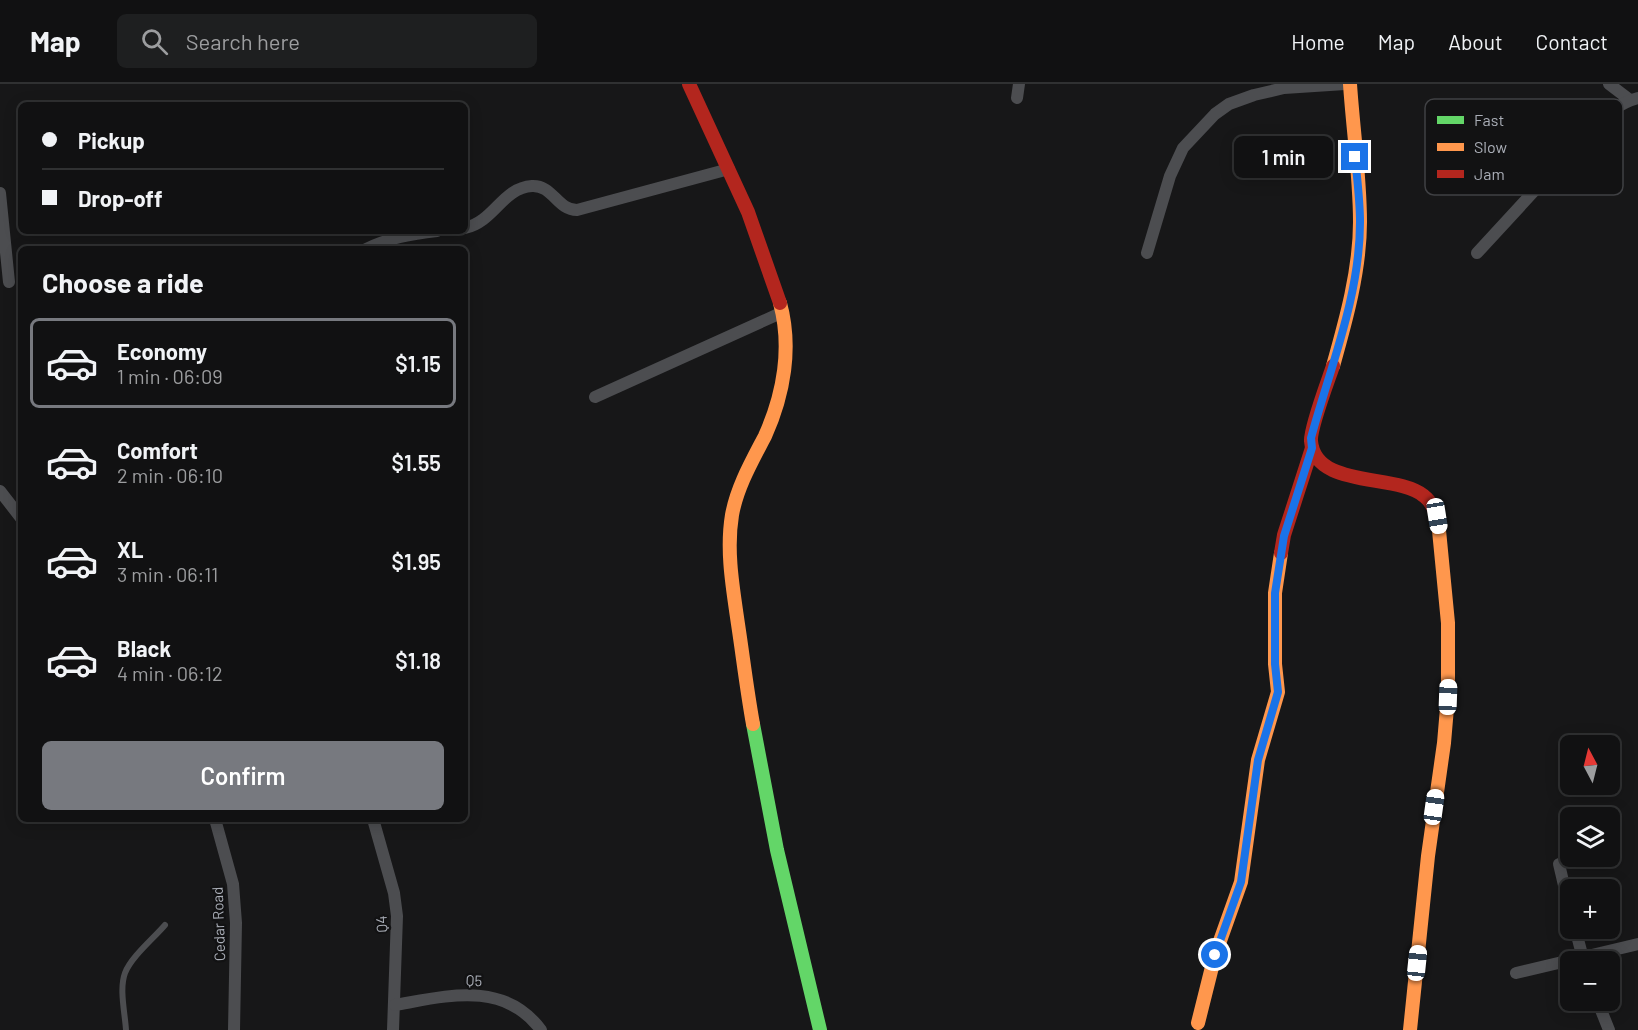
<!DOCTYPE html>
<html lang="en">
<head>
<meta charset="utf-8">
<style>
	body { margin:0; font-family:Barlow,sans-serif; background:#1e1f20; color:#f1f3f6; height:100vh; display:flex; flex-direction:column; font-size:22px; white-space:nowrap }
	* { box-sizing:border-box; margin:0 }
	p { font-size:20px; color:#9c9d9f }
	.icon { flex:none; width:33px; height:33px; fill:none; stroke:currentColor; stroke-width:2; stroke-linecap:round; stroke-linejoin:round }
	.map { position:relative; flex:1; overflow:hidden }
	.panel { position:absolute; left:18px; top:162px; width:450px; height:576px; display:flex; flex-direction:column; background:#111112; border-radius:9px; box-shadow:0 3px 15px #0003,0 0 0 2px #303132 }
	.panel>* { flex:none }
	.top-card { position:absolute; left:18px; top:18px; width:450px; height:132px; border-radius:9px; box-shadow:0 3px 15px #0003,0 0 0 2px #303132; display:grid; align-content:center; height:132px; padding:0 24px; background:#111112 }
	.needle { width:39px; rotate:353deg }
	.buttons { position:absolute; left:1560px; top:651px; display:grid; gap:12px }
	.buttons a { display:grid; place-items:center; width:60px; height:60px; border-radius:9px; background:#111112; box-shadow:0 3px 15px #0003,0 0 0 2px #303132; font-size:30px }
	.end { position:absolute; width:27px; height:27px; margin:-14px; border:8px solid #1a73e8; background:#fff; box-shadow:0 0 0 3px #fff }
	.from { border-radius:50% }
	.bubble { position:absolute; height:42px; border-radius:9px; background:#111112; box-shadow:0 3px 15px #0003,0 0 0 2px #303132; font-size:20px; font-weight:600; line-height:42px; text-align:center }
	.car { position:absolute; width:18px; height:36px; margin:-18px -9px; border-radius:8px; box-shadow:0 0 4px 2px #0007; background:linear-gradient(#fff 24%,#345 0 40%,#fff 0 76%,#345 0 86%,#fff 0) }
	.top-card b { display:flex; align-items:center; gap:21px; height:57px; font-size:22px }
	.top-card b+b { border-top:2px solid #303132 }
	.top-card i { width:15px; height:15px; background:#f1f3f6 }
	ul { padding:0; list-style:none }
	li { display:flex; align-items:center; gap:18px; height:90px; margin:0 12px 9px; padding:0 12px; border:3px solid transparent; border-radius:9px }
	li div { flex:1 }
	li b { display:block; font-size:22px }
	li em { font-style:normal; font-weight:600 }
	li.active { border-color:#77797f }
	li>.icon { width:54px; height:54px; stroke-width:1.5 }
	h2 { padding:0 24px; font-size:27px; line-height:72px }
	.primary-button { display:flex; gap:12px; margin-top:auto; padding:12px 24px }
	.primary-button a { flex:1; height:69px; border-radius:9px; background:#77797f; color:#fff; font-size:24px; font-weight:600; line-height:69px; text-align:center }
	header { display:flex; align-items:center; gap:36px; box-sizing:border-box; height:84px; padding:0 30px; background:#111112; border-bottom:2px solid #303132 }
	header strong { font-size:28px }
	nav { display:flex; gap:33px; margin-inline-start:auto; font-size:21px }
	.search { width:420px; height:54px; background:#1e1f20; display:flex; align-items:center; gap:15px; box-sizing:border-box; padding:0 21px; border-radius:9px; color:#9c9d9f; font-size:22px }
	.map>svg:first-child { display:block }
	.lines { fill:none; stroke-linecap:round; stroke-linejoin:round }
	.lane { stroke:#4c4d50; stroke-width:6 }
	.street { stroke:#4c4d50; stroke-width:12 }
	.fast { stroke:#63d668; stroke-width:14 }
	.slow { stroke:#ff974d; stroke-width:14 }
	.jam { stroke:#b3261e; stroke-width:14 }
	.route { stroke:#1a73e8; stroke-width:8 }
	.labels { text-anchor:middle; stroke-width:4.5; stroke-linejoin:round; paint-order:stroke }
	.street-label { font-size:15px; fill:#aaaeb7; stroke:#121213 }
	.key { fill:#121213; stroke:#404144; stroke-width:1.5 }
	.key-label { font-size:16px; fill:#aaaeb7 }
</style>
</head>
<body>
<header>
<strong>Map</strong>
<div class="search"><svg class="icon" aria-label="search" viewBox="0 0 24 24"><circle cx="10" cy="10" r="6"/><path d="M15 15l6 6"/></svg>Search here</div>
<nav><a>Home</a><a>Map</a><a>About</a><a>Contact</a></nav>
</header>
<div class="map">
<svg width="1638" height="946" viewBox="0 0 1638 946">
	<rect width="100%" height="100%" fill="#171718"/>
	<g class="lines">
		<path class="lane" d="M 126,946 C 125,929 119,905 125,889 C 131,873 154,854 165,841"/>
		<g class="street">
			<polyline points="1609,0 1630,16"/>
			<polyline points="1017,14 1019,0"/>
			<polyline points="0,109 9,198"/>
			<path d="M 465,144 C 495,137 502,104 532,102 C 553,101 557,126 577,126 L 729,85"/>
			<path d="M 366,165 C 388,154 412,150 437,147"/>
			<polyline points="1147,169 1170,92 1183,64 1215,30 1229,20 1254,11 1284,4 1345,0"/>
			<path d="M 1477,169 L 1593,43 C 1607,30 1619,19 1638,14"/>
			<polyline points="595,313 783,228"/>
			<polyline points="0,407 21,434"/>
			<polyline points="215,735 233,800 236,839 234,946"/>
			<polyline points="373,735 394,809 397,832 393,946"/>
			<polyline points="1559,780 1570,827"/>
			<polyline points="1575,844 1584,878"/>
			<polyline points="1516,889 1638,860"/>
			<polyline points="1597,916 1609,946"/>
			<path d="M 395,921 C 447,912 504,896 541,946"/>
		</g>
		<polyline class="fast" points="753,640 777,766 820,946"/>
		<g class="slow">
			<path d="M 1333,282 C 1346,236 1360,186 1360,138 C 1360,93 1353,45 1350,0"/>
			<path d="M 753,640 C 747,607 743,573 738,540 C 733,505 726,467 732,431 C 737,403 752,377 765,352 C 784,310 792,263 780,219"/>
			<polyline points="1198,939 1215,871 1241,798 1258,676 1278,608 1275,580 1275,509 1281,469"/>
			<polyline points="1410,946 1428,772 1444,659 1448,612 1448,539 1438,436"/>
		</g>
		<g class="jam">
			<polyline points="689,0 748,128 780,219"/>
			<path d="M 1333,282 C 1328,297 1310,344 1311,357 C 1315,405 1396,389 1424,412 C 1432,418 1435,427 1438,436"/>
			<polyline points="1281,469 1284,451 1312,364"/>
		</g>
	</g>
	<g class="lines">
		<path class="route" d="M 1215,871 L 1241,798 L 1258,676 L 1278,608 L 1275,580 L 1275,509 L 1284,452 L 1312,364 L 1311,354 C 1330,284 1360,212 1360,138 C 1360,116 1357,94 1355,73"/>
	</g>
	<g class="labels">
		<g class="street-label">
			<text transform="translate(219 840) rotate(-92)" y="5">Cedar Road</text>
			<text transform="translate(382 840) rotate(-93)" y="5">Q4</text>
			<text transform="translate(474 897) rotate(3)" y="5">Q5</text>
		</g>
	</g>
	<rect x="1425" y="15" width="198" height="96" rx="9" class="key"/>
	<rect x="1437" y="32" width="27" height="8" fill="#63d668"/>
	<rect x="1437" y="59" width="27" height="8" fill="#ff974d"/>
	<rect x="1437" y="86" width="27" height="8" fill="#b3261e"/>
	<g class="key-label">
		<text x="1474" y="42">Fast</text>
		<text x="1474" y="69">Slow</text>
		<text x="1474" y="96">Jam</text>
	</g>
</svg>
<div class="buttons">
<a><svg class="needle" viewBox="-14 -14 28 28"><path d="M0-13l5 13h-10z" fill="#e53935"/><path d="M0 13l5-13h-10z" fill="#9c9d9f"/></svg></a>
<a><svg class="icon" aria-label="layers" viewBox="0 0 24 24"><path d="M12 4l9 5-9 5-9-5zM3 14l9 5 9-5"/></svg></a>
<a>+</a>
<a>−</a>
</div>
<i class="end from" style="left:1215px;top:871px"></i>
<i class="end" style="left:1355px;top:73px"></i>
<div class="bubble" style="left:1234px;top:52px;width:99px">1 min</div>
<i class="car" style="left:1437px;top:432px;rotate:171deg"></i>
<i class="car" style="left:1448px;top:613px;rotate:2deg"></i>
<i class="car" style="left:1434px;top:723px;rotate:8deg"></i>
<i class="car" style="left:1417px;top:879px;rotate:6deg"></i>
<div class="top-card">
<b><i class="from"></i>Pickup</b>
<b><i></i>Drop-off</b>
</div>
<section class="panel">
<h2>Choose a ride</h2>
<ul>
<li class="active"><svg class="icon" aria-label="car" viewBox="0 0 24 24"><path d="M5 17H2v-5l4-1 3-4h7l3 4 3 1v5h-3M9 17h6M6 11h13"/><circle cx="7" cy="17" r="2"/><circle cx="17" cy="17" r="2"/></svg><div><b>Economy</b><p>1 min · 06:09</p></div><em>$1.15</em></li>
<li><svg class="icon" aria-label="car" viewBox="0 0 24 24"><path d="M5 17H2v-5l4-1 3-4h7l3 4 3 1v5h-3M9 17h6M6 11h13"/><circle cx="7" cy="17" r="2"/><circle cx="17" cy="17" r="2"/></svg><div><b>Comfort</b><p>2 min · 06:10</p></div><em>$1.55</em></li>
<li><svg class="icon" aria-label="car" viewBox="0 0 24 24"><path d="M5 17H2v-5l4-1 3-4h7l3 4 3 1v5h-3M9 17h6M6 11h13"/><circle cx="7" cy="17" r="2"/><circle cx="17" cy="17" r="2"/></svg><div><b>XL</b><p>3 min · 06:11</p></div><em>$1.95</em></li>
<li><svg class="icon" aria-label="car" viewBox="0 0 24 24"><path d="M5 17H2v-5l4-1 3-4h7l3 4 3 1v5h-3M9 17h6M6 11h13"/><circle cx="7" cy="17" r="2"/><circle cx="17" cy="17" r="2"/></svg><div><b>Black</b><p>4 min · 06:12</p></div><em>$1.18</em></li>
</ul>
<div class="primary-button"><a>Confirm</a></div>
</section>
</div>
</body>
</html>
